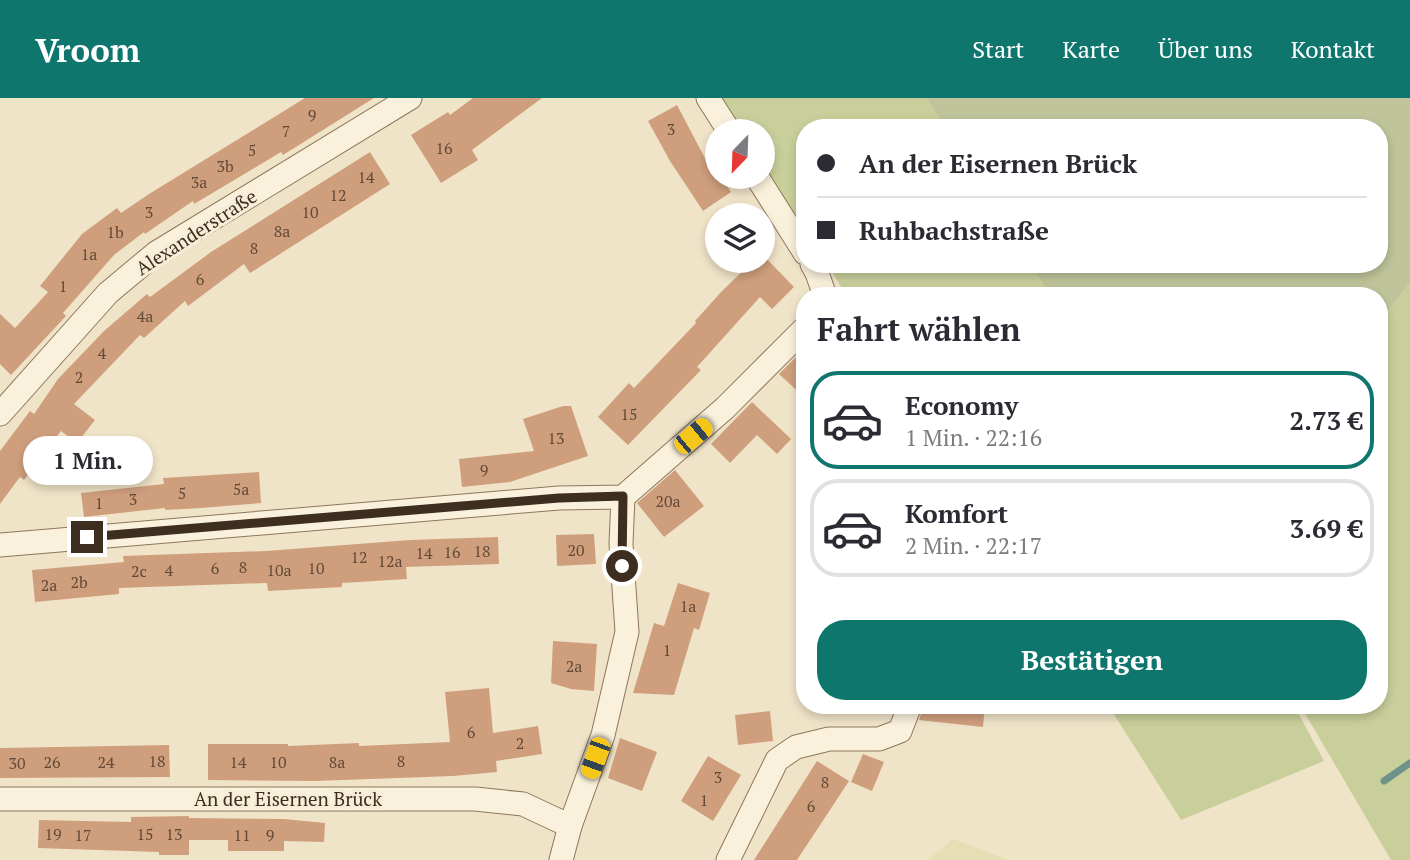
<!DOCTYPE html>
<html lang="de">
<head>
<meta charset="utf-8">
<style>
	body { margin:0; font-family:"PT Serif",serif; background:#f2f2f3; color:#2b2b33; height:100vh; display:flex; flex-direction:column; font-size:26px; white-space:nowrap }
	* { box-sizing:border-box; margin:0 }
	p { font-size:23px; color:#7c7c81 }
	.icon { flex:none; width:38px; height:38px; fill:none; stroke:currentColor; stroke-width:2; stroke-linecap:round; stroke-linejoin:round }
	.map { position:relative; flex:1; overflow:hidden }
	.side { position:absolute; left:796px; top:189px; width:592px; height:427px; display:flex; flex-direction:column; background:#fff; border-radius:28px; box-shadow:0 4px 10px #0003 }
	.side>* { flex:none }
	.hud { position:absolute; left:796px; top:21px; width:592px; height:154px; border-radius:28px; box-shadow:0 4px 10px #0003; display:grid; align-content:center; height:154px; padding:0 21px; background:#fff }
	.needle { width:46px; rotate:203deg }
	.controls { position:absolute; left:705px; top:21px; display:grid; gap:14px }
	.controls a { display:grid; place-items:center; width:70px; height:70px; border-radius:50%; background:#fff; box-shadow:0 4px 10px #0003; font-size:35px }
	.end { position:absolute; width:32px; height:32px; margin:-16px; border:9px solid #3d2e20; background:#fff; box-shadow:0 0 0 4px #fff }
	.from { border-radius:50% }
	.bubble { position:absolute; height:49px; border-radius:24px; background:#fff; box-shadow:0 4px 10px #0003; font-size:23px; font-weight:800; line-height:49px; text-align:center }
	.car { position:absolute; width:21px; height:42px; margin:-21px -10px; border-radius:9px; box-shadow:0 0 5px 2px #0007; background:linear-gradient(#f5c518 24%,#345 0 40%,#f5c518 0 76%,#345 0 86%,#f5c518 0) }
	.hud b { display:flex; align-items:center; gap:24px; height:66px; font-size:26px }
	.hud b+b { border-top:2px solid #e1e1e2 }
	.hud i { width:18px; height:18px; background:#2b2b33 }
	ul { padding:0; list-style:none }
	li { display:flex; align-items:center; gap:21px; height:98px; margin:0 14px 10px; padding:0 7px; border:4px solid #e1e1e2; border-radius:28px }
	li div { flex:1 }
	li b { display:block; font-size:26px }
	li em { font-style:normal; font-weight:800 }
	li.current { border-color:#0f766e }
	li>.icon { width:63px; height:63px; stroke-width:1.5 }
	h2 { padding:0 21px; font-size:32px; line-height:84px }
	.action { display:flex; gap:14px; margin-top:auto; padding:14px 21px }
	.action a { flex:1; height:80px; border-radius:28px; background:#0f766e; color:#fff; font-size:28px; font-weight:800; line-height:80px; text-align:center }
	header { display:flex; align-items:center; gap:42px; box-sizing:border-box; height:98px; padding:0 35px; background:#0f766e; color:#fff }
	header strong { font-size:33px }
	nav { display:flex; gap:38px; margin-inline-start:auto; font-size:24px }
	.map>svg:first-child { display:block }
	.farmland { fill:#e6deb5 }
	.green { fill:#c9cf9b }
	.cemetery { fill:#bfc49a }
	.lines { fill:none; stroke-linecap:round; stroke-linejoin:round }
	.stream { stroke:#6f938a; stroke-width:7 }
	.building { fill:#cf9f7d }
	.minor-casing { stroke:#8d765c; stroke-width:25 }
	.minor { stroke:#faf1dc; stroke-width:23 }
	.route { stroke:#3d2e20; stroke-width:9 }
	.labels { text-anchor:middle; stroke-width:6; stroke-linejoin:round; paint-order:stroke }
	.number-label { font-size:16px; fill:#624a37 }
	.street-label { font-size:19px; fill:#3d2e20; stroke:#f7eed8 }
</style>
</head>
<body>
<header>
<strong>Vroom</strong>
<nav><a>Start</a><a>Karte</a><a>Über uns</a><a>Kontakt</a></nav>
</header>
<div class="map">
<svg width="1410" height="762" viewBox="0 0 1410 762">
	<rect width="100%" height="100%" fill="#f0e4c8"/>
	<polygon class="farmland" points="953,741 1009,762 928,762"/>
	<g class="green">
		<polygon points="721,0 926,0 945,30 805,30 805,132 763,67 763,33 742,33"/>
		<polygon points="827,166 1031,166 1050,198 847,198"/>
		<polygon points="1410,185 1410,762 1391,762 1300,607 1379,607 1379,224"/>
		<polygon points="1108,607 1294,607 1324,663 1181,722"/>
	</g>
	<polygon class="cemetery" points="926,0 1410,0 1410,185 1379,224 1379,198 1050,198 1031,166 1379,166 1379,30 945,30"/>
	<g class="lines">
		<polyline class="stream" points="1384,683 1410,665"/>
	</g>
	<g class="building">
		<polygon points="305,0 374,0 283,57 281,54 194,106 193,103 145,136 144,134 114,157 63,215 66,218 11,277 0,266 0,216 15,230 48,194 40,188 82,136 117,110 121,115 149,96"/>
		<polygon points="473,0 542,0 472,52 478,62 441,85 411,37 448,14 450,17"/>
		<polygon points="677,7 707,64 710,62 718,73 718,79 721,79 731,94 703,113 670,63 648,23"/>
		<polygon points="370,54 390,86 250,175 244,166 188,208 185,203 144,240 140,237 74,306 95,322 77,345 61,333 24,382 20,379 0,406 0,353 30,313 34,316 58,281 104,233 147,196 150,199 211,154"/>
		<polygon points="763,157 794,189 772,211 760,199 697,269 701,272 628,347 598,319 629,285 634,290 696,225 695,223 722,193 753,163 763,163"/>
		<polygon points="805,250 805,300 779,276"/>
		<polygon points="752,304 791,341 777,356 757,337 730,365 711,346"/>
		<polygon points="563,308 571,308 588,358 510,384 462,389 459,361 534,353 523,321"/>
		<polygon points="675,372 704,408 664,439 637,405"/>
		<polygon points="259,374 261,405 201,410 165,412 165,410 84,419 81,395 164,386 163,380"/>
		<polygon points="594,436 596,466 557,468 556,437"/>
		<polygon points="498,439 499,466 406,469 407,481 342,485 342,489 268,493 267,485 119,490 119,496 35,504 32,472 124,464 123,458 266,453 410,442"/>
		<polygon points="678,485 710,495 699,532 694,530 674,597 633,595 654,525 664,528"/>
		<polygon points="553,543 597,546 594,593 571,591 551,585"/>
		<polygon points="489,590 493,635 538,628 542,656 496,663 497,674 453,678 315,683 208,682 208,646 288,646 288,648 359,645 359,648 450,644 445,594"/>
		<polygon points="924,607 985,607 983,629 919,622"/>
		<polygon points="770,613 773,643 738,647 735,617"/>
		<polygon points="620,640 657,654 642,693 608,680"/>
		<polygon points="169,647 170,679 0,680 0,650"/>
		<polygon points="863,656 884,664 872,693 851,684"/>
		<polygon points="708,658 741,677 713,723 681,703"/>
		<polygon points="817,663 849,683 797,762 754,762"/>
		<polygon points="189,718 189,720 284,721 325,725 324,744 284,743 284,753 228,753 228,742 189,742 189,757 159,757 159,754 38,750 39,722 131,724 131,719"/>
	</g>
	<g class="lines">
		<g class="minor-casing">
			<g id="minor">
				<polyline points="708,0 729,33"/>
				<polyline points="757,79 805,155"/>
				<polyline points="812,166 817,175 825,198"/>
				<polyline points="0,316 108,195 156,155 410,0"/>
				<polyline points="0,447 559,400 623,399 725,310 805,230"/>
				<polyline points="0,701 475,701 523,706 570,728"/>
				<polyline points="561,762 570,728 603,637 627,534 621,446 623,399"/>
				<polyline points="728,762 777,662 796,649 829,641 879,641 900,633 910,607"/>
			</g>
		</g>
		<use href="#minor" class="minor"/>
	</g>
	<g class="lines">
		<polyline class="route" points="87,439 559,400 623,398 622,468"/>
	</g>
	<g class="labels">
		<g class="number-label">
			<text x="312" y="23">9</text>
			<text x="671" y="37">3</text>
			<text x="286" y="39">7</text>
			<text x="444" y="56">16</text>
			<text x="252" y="58">5</text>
			<text x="225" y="74">3b</text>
			<text x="366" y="85">14</text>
			<text x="199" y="90">3a</text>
			<text x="338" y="103">12</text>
			<text x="149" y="120">3</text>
			<text x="310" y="120">10</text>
			<text x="282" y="139">8a</text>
			<text x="115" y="140">1b</text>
			<text x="254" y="156">8</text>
			<text x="89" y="162">1a</text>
			<text x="200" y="187">6</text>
			<text x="63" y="194">1</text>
			<text x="145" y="224">4a</text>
			<text x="102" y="261">4</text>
			<text x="79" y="285">2</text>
			<text x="629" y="322">15</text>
			<text x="556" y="346">13</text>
			<text x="484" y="378">9</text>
			<text x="241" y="397">5a</text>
			<text x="182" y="401">5</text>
			<text x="133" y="407">3</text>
			<text x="668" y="409">20a</text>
			<text x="99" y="411">1</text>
			<text x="576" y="458">20</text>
			<text x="482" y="459">18</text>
			<text x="452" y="460">16</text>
			<text x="424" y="461">14</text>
			<text x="359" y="465">12</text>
			<text x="390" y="469">12a</text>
			<text x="243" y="475">8</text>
			<text x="215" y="476">6</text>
			<text x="316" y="476">10</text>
			<text x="169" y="478">4</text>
			<text x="279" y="478">10a</text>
			<text x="139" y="479">2c</text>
			<text x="79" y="490">2b</text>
			<text x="49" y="493">2a</text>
			<text x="688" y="514">1a</text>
			<text x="667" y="558">1</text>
			<text x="574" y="574">2a</text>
			<text x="471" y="640">6</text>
			<text x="520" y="651">2</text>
			<text x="157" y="669">18</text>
			<text x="401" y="669">8</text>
			<text x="52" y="670">26</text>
			<text x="106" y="670">24</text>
			<text x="238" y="670">14</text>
			<text x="278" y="670">10</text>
			<text x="337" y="670">8a</text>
			<text x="17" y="671">30</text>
			<text x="718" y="685">3</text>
			<text x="825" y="690">8</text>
			<text x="704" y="708">1</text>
			<text x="811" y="714">6</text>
			<text x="53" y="742">19</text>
			<text x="145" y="742">15</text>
			<text x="174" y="742">13</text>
			<text x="83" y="743">17</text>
			<text x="242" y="743">11</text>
			<text x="270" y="743">9</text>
		</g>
		<g class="street-label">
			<text transform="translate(196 134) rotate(-33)" y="7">Alexanderstraße</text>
			<text x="288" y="708">An der Eisernen Brück</text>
		</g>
	</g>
</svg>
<div class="controls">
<a><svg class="needle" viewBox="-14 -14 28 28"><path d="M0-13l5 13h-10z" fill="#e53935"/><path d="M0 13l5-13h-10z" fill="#7c7c81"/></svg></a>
<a><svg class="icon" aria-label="layers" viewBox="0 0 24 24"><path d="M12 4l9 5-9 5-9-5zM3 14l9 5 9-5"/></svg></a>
</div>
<i class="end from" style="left:622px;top:468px"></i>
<i class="end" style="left:87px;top:439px"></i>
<div class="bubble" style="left:23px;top:338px;width:130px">1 Min.</div>
<i class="car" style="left:693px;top:338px;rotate:50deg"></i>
<i class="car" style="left:595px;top:660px;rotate:200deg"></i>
<div class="hud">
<b><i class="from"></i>An der Eisernen Brück</b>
<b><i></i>Ruhbachstraße</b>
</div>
<section class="side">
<h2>Fahrt wählen</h2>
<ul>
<li class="current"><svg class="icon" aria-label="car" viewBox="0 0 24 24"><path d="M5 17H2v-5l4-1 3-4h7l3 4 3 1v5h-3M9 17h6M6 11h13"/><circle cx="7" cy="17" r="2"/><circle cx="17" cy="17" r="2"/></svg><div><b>Economy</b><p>1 Min. · 22:16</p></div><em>2.73 €</em></li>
<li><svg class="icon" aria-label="car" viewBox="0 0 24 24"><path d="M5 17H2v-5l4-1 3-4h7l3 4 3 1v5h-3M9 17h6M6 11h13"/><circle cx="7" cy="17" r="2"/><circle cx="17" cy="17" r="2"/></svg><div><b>Komfort</b><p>2 Min. · 22:17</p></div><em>3.69 €</em></li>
</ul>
<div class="action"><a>Bestätigen</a></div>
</section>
</div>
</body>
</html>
